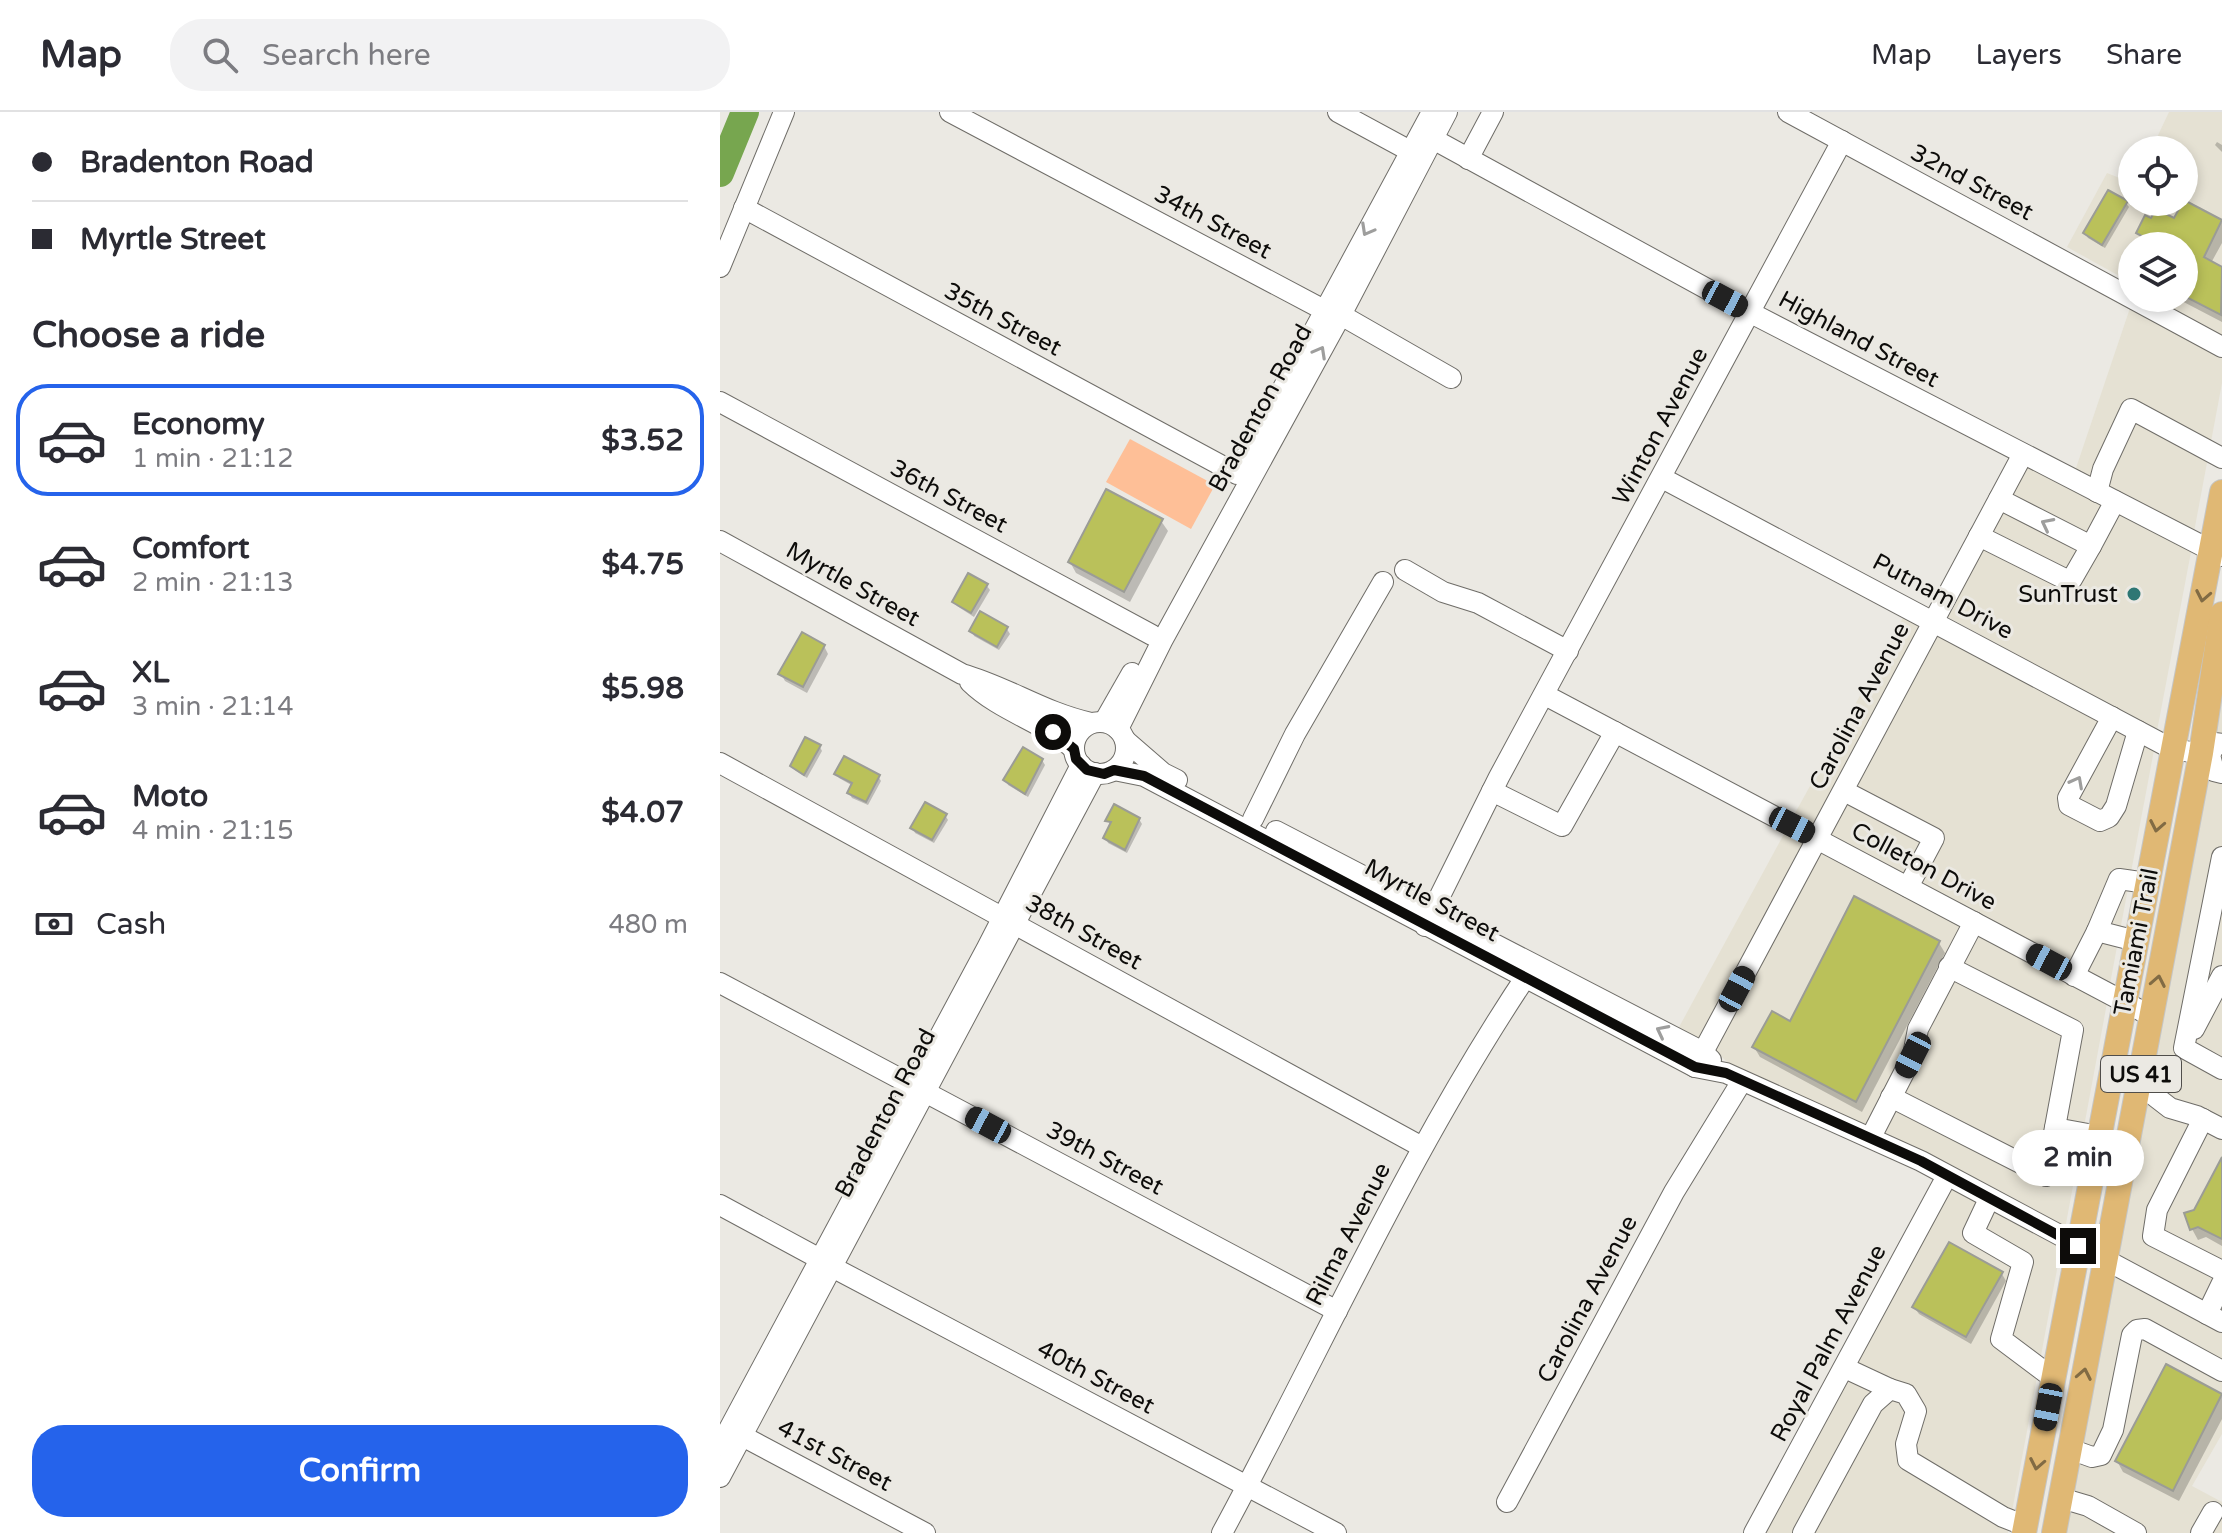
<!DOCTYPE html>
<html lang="en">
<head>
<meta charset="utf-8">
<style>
	body { margin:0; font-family:"Varela Round",sans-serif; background:#f2f2f3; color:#2b2b33; height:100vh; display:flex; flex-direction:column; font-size:30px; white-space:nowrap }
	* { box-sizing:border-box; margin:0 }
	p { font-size:26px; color:#7c7c81 }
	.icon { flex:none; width:44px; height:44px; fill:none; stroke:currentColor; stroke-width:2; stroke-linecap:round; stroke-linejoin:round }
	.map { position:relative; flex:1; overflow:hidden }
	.drawer { display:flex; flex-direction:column; background:#fff; width:720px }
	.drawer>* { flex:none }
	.top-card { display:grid; align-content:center; height:176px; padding:0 32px; background:#fff }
	.fabs { position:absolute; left:1398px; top:24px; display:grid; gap:16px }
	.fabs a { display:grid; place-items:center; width:80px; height:80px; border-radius:50%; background:#fff; box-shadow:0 4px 12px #0003; font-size:40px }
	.end { position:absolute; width:36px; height:36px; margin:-18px; border:10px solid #0d0c0a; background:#fff; box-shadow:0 0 0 4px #fff }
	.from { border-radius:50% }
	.bubble { position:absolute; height:56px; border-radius:28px; background:#fff; box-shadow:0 4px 12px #0003; font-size:26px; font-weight:700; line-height:56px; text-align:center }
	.car { position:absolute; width:24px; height:48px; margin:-24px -12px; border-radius:10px; box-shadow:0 0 6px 2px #0007; background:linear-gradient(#222 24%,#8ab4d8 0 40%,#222 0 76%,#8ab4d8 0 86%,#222 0) }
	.top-card b { display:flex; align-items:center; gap:28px; height:76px; font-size:30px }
	.top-card b+b { border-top:2px solid #e1e1e2 }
	.top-card i { width:20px; height:20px; background:#2b2b33 }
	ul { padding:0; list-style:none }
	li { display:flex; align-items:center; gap:24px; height:112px; margin:0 16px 12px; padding:0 16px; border:4px solid transparent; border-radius:32px }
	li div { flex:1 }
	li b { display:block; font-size:30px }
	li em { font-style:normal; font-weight:700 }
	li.current { border-color:#2563eb }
	li>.icon { width:72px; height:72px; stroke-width:1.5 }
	h2 { padding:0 32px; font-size:36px; line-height:96px }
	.pay { display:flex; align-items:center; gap:20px; height:88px; padding:0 32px; font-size:30px }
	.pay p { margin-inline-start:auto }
	.button { display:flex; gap:16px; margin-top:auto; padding:16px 32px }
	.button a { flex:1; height:92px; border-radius:32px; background:#2563eb; color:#fff; font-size:32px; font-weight:700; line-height:92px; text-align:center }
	header { display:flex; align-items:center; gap:48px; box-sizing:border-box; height:112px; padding:0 40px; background:#fff; border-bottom:2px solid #e1e1e2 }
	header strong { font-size:38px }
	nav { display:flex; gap:44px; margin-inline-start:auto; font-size:28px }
	.search { width:560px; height:72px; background:#f2f2f3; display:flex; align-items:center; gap:20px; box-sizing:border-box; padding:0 28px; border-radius:32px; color:#7c7c81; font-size:30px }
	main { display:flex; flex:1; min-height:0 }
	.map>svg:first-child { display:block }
	.built { fill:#e5e1d3 }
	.green { fill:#febf97 }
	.shadow { fill:#0003 }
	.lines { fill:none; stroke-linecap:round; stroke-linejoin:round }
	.river { stroke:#77a64f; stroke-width:28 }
	.building { fill:#bac15a; stroke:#9b9c96; stroke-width:2 }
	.minor-casing { stroke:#6f6d68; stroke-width:22 }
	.major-casing { stroke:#c5c5c4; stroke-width:26 }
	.minor { stroke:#fff; stroke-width:20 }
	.major { stroke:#e0b874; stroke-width:24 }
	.oneway { stroke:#9e9e9d }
	.oneway2 { stroke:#816b44 }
	.route { stroke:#0d0c0a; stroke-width:10 }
	.poi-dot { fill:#2e7774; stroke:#ebe9e3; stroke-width:3 }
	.labels { text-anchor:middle; stroke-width:6; stroke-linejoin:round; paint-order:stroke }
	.shield { fill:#ebe9e3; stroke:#504e4b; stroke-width:2 }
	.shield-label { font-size:22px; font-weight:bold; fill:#0d0c0a }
	.street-label { font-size:24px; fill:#0d0c0a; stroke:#ebe9e3 }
	.poi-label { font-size:24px; fill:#0d0c0a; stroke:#ebe9e3; text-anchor:end }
</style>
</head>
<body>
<header>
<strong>Map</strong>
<div class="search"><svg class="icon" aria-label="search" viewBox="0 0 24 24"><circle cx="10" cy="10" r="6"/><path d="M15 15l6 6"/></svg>Search here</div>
<nav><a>Map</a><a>Layers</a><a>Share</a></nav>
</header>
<main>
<section class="drawer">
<div class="top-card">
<b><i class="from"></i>Bradenton Road</b>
<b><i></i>Myrtle Street</b>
</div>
<h2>Choose a ride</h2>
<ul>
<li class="current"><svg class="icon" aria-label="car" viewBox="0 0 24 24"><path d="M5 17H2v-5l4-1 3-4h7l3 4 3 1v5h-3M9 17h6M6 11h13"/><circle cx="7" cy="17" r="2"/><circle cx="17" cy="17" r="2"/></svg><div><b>Economy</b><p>1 min · 21:12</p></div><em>$3.52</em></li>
<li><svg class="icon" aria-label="car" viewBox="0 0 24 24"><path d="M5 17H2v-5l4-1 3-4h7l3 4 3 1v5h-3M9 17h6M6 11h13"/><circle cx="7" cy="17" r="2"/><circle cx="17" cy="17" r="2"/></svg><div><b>Comfort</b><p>2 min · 21:13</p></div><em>$4.75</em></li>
<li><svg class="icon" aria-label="car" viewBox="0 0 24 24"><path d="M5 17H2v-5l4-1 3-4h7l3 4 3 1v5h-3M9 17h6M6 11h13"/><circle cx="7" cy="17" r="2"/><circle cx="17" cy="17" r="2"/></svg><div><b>XL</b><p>3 min · 21:14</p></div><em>$5.98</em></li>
<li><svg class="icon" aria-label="car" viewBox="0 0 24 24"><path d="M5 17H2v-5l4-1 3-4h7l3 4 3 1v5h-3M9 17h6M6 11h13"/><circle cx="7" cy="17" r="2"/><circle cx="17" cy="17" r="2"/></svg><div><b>Moto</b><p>4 min · 21:15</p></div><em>$4.07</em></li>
</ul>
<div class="pay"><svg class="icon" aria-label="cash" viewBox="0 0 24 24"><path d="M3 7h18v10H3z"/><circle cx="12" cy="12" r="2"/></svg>Cash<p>480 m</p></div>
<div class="button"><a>Confirm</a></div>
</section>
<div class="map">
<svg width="1502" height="1421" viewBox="0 0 1502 1421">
	<rect width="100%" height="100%" fill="#ebe9e3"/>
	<g class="built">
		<polygon points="1449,0 1502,0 1502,224 1432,186 1464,186 1464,134 1412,134 1412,171 1347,135 1387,61 1412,71 1412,90 1464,90 1464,38 1431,38"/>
		<polygon points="1410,196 1502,245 1502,271 1474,420 1355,359"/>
		<polygon points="1306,354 1471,440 1437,619 1226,504"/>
		<polygon points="1184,504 1203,513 1095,714 1074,703"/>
		<polygon points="1218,521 1434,638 1390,872 1109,722"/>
		<polygon points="1502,558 1502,1199 1395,1143"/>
		<polygon points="1065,720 1086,730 980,928 958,917"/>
		<polygon points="1101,738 1387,891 1345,1117 1205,1040 1011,954 994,937"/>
		<polygon points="1230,1076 1341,1136 1288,1421 1044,1421"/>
		<polygon points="1391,1162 1502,1220 1502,1322 1472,1374 1502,1390 1502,1421 1342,1421"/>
	</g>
	<polygon class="green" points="410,327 495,373 471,417 386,370"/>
	<g class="shadow">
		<polygon points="1497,30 1502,33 1502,40 1495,33"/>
		<polygon points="1406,91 1409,95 1385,136 1368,126 1365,121"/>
		<polygon points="1464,91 1502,111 1502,131 1491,151 1502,157 1502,210 1456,186 1464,186 1464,134 1428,134 1419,121 1455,109"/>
		<polygon points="441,409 448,419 410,490 356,461 350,450"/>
		<polygon points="249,464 267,474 270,478 254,505 237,494 234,490"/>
		<polygon points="287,517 290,522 279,538 254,524 252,519"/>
		<polygon points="104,534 108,542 87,581 65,569 61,562"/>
		<polygon points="100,635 102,639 87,666 75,658 72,654"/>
		<polygon points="322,648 325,653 308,685 288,673 286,668"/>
		<polygon points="117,662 158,664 161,669 148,693 132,686 129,681 133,674 119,666"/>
		<polygon points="225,703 228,708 214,731 195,721 193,716"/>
		<polygon points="419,707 422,712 407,741 388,731 386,726 391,714 388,709"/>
		<polygon points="1219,831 1225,841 1142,1000 1040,945 1034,935 1071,911"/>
		<polygon points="1502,1049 1502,1134 1486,1125 1478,1128 1472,1117 1476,1099"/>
		<polygon points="1282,1162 1286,1169 1251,1232 1199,1202 1194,1195"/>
		<polygon points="1447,1255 1502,1285 1502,1307 1459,1389 1403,1360 1397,1349"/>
	</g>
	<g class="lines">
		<polyline class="river" points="0,61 25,0"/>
	</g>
	<g class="building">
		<polygon points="1388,78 1408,89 1382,133 1363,121"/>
		<polygon points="1464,88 1502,108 1484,145 1502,155 1501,203 1464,184 1464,134 1440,134 1416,121 1425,103 1431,106 1436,97 1454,106"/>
		<polygon points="386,377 443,407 404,480 348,450"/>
		<polygon points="248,461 268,472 251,501 232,490"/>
		<polygon points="260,499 288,515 277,535 249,519"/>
		<polygon points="82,520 105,533 83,575 58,562"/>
		<polygon points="85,625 101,633 84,663 70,654"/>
		<polygon points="303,635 323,647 305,682 283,668"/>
		<polygon points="124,644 160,663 146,690 127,681 132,671 114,662"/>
		<polygon points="205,690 227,702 212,728 190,716"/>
		<polygon points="394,692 420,706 405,738 383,726 391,710 385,709"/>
		<polygon points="1134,784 1220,829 1136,990 1032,935 1052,899 1070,909"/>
		<polygon points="1502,1045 1502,1127 1478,1115 1470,1118 1464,1101 1474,1098"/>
		<polygon points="1229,1130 1283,1160 1246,1225 1192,1195"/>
		<polygon points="1446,1252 1502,1282 1453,1379 1395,1349"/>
	</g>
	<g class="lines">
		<g class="minor-casing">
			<g id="minor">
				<polyline points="230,0 604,198 621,203 731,266"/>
				<polyline points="618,0 690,39"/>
				<polyline points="1068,0 1502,235"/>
				<polyline points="713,27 1031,201 1502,444"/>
				<polyline points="748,47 773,0"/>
				<polyline points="24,96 517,362"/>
				<polyline points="0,155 64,0"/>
				<polyline points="0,290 432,523"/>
				<polyline points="522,352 712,0"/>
				<polyline points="942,366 1452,637 1490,643"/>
				<polyline points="1377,380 1383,357 1411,297 1502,346"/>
				<polyline points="1259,424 1347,468 1352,467 1371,434 1279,387"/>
				<path d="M 0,429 L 242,562 C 288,575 322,600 371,611"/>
				<polyline points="1371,434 1395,389"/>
				<polyline points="685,458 723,480 758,491 848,539"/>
				<path d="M 250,570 C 281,600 322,609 354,637"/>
				<polyline points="825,583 1431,904"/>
				<polyline points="1392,605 1348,686 1349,693 1380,709 1389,705 1396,694 1418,619"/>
				<circle cx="380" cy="636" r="26"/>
				<polyline points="384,610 412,561"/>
				<polyline points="398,617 442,529 621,203 727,0"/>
				<polyline points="405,628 443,661 457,668"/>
				<polyline points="1502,632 1496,631 1490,643 1494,659 1502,661"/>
				<polyline points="0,651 702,1035"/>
				<polyline points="394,658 424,664 975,955 1006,961 1201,1049 1502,1210"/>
				<polyline points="772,679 842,714 895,620"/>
				<polyline points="1124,679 1214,726 1188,775"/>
				<polyline points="533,707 575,622 663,470"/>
				<polyline points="556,719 983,940 991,948"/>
				<polyline points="1502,745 1464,936 1502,957"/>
				<polyline points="705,814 779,665 1122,29"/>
				<polyline points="1416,829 1377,819 1399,767 1427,771"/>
				<polyline points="1354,864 1377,819"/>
				<polyline points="0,871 617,1199"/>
				<polyline points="1474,917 1502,864"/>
				<polyline points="975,955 1303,342"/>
				<polyline points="1419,972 1450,996 1477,1004 1502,1017"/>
				<polyline points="1171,985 1326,1064 1353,918 1229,855"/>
				<polyline points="1483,1007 1437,1098 1433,1124 1502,1159"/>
				<polyline points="1335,1016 1379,1024"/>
				<polyline points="1151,1025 1193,943 1198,917 1254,810"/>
				<polyline points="1269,1087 1253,1121 1303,1150 1281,1227 1333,1266"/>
				<polyline points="0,1093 100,1147"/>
				<polyline points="112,1155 616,1421"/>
				<polyline points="1487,1202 1502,1171"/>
				<polyline points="1125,1256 1170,1277"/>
				<polyline points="11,1318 205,1421"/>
				<polyline points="0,1334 267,836 361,653"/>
				<polyline points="1350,1337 1372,1345 1381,1343 1393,1318 1412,1223 1417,1218 1425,1217 1502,1259"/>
				<polyline points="0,1365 375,661"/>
				<polyline points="1341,1386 1368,1394 1416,1421"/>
				<polyline points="787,1390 954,1080 1022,969"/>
				<path d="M 502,1421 C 604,1232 691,1035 811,857"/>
				<polyline points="1034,1421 1227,1064"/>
				<polyline points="1083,1421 1153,1292 1170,1277 1186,1282 1196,1299 1186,1332 1188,1348 1283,1405 1306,1414"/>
				<polyline points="1481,1421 1493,1400"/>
			</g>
		</g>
		<g class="major-casing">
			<g id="major">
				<polyline points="1304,1421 1502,380"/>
				<polyline points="1334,1421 1481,641 1502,502"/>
			</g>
		</g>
		<use href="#minor" class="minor"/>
		<use href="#major" class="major"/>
	</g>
	<defs><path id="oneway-chevron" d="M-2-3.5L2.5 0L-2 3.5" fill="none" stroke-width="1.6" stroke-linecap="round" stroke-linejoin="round" transform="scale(2)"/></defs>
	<g class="oneway">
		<use href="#oneway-chevron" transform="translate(647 118) rotate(119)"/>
		<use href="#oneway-chevron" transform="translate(600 240) rotate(-61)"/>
		<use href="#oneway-chevron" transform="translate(1327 412) rotate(-153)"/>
		<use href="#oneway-chevron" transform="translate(1357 670) rotate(-62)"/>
		<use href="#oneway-chevron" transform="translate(942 919) rotate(-153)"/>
	</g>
	<g class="oneway2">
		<use href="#oneway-chevron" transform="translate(1483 484) rotate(101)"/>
		<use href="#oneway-chevron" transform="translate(1437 714) rotate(101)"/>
		<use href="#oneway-chevron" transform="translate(1438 869) rotate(-79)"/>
		<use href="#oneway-chevron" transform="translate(1364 1262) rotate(-79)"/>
		<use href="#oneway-chevron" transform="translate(1317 1352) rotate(101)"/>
	</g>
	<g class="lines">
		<polyline class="route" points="333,620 354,637 356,647 367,658 384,662 394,658 424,664 975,955 1006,961 1201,1049 1358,1134"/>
	</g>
	<circle class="poi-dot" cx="1414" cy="482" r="8"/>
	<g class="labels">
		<rect class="shield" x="1381" y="944" width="80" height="36" rx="6"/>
		<g class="shield-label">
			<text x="1421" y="970">US 41</text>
		</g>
		<g class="street-label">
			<text transform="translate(1252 70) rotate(28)" y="8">32nd Street</text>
			<text transform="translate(493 110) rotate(28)" y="8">34th Street</text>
			<text transform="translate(283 207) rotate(28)" y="8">35th Street</text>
			<text transform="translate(1139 227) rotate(28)" y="8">Highland Street</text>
			<text transform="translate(540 296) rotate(-61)" y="8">Bradenton Road</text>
			<text transform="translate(940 314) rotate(-62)" y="8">Winton Avenue</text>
			<text transform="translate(229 384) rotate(28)" y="8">36th Street</text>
			<text transform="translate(133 472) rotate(29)" y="8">Myrtle Street</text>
			<text transform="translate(1223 484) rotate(28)" y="8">Putnam Drive</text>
			<text transform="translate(1139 594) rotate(-62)" y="8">Carolina Avenue</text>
			<text transform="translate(1204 754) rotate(28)" y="8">Colleton Drive</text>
			<text transform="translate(712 788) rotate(28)" y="8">Myrtle Street</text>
			<text transform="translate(364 820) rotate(29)" y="8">38th Street</text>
			<text transform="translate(1416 830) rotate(-79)" y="8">Tamiami Trail</text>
			<text transform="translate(165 1001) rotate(-62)" y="8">Bradenton Road</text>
			<text transform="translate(385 1046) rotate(28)" y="8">39th Street</text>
			<text transform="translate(628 1122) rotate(-63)" y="8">Rilma Avenue</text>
			<text transform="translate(867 1187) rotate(-62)" y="8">Carolina Avenue</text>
			<text transform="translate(1108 1231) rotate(-62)" y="8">Royal Palm Avenue</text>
			<text transform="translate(376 1265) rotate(28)" y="8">40th Street</text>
			<text transform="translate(115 1343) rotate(28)" y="8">41st Street</text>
		</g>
		<g class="poi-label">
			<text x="1398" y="490">SunTrust</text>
		</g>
	</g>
</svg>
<div class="fabs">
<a><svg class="icon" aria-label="locate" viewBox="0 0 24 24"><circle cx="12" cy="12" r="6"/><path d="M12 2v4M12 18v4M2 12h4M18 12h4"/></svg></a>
<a><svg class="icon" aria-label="layers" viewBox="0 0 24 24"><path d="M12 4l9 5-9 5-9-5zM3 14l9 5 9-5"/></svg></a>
</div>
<i class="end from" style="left:333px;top:620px"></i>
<i class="end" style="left:1358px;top:1134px"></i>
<div class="bubble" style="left:1292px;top:1018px;width:132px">2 min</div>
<i class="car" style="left:1005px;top:187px;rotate:118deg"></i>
<i class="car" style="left:1072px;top:713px;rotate:117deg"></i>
<i class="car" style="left:1329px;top:850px;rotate:298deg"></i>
<i class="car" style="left:1017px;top:877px;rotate:28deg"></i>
<i class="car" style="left:1193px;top:943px;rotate:207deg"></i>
<i class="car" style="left:268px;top:1013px;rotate:298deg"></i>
<i class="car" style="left:1328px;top:1295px;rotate:191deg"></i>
</div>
</main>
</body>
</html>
